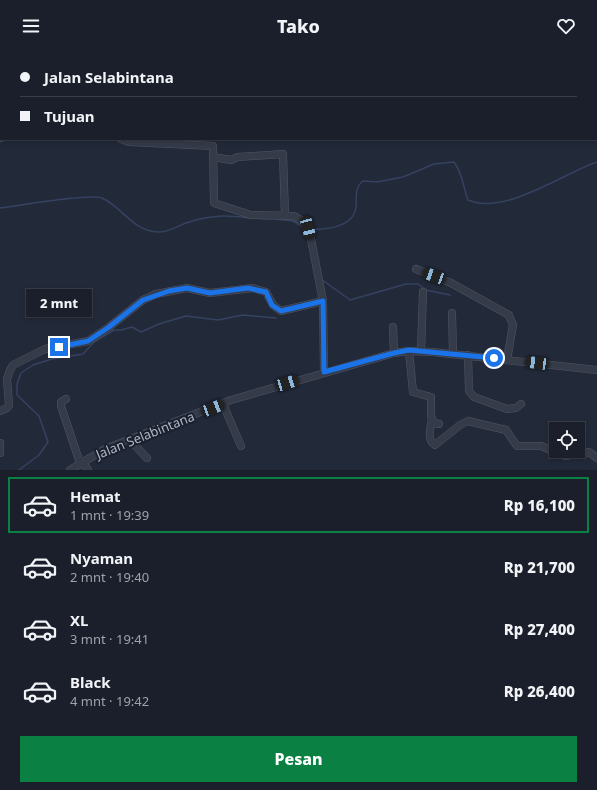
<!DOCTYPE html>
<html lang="id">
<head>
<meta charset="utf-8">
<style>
	body { margin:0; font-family:"Noto Sans",sans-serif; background:#272c37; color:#f1f3f6; height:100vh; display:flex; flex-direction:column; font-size:15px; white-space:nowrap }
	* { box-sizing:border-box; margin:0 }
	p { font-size:13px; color:#9fa2a9 }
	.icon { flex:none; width:22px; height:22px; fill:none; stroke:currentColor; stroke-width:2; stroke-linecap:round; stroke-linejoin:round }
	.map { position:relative; height:418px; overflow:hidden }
	.panel { display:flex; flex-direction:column; background:#1a1f2b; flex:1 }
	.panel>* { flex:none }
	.hud { position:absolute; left:0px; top:0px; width:597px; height:88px; box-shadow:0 2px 6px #0003,0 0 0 1px #383d47; display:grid; align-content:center; height:88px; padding:0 20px; background:#1a1f2b }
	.controls { position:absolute; left:549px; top:370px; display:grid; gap:8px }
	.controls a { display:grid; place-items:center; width:36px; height:36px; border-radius:0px; background:#1a1f2b; box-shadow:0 2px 6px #0003,0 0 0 1px #383d47; font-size:20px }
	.end { position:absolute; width:18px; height:18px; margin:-9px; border:5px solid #1a73e8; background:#fff; box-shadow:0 0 0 2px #fff }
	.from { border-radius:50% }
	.bubble { position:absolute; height:28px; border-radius:0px; background:#1a1f2b; box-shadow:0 2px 6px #0003,0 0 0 1px #383d47; font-size:13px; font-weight:800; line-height:28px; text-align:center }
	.car { position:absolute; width:12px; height:24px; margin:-12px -6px; border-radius:5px; box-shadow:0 0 3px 1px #0007; background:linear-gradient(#222 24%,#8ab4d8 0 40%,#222 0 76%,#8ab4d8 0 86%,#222 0) }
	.hud b { display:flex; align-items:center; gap:14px; height:38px; font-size:15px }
	.hud b+b { border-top:1px solid #383d47 }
	.hud i { width:10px; height:10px; background:#f1f3f6 }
	ul { padding:7px 0 0; list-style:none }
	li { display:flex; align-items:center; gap:12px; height:56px; margin:0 8px 6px; padding:0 12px; border:2px solid transparent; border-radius:0px }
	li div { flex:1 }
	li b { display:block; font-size:15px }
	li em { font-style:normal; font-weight:800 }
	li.on { border-color:#0b8043 }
	li>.icon { width:36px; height:36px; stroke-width:1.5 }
	.primary-button { display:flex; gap:8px; margin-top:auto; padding:8px 20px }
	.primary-button a { flex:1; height:46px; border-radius:0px; background:#0b8043; color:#fff; font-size:16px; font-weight:800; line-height:46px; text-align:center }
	header { display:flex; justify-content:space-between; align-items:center; height:52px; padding:0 20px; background:#1a1f2b; font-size:18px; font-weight:800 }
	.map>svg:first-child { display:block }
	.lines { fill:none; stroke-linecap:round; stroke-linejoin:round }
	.stream { stroke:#354260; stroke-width:1.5 }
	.minor-casing { stroke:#505664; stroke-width:8 }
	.minor { stroke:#353b49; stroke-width:7 }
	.route { stroke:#1a73e8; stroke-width:5 }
	.labels { text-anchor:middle; stroke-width:4; stroke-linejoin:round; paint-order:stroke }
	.street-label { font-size:13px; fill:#b0b6c6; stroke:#1b202e }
</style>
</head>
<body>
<header><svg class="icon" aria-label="menu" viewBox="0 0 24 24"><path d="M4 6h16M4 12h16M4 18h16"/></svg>Tako<svg class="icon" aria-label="heart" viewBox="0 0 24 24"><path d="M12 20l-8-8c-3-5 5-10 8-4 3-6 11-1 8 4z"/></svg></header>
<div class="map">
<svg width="597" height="418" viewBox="0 0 597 418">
	<rect width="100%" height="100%" fill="#222939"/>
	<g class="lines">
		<g class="stream">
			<polyline points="593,0 593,1"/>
			<polyline points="596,24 597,27"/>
			<path d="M 0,156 C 18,154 89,141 102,146 C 124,156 132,179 158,180 C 168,181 179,173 189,170 C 212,163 226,163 249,166"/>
			<polyline points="253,166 269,167"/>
			<polyline points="276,167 293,169 304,176"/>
			<path d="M 310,177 C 326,178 354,175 356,155 C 357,146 354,136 363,129 L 377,130 L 403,125 L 434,112 L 454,110 C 463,122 463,135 468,148 C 504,164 564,121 597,110"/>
			<polyline points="321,227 350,248 406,232 418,232 426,238 450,243"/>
			<polyline points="19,418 39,403 48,390 39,364 17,343 17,332 21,321 33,313 52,307 83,302 94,290 114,278 121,278 132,275 141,280 159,272 186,264 218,268 243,263 276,266"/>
		</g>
		<g class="minor-casing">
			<g id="minor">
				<polyline points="204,0 205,1"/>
				<polyline points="0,86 1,86"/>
				<polyline points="121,87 129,90 213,94 214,151 251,163 294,164 306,171 311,187 323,249"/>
				<polyline points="213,105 231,108 238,105 283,102 285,163"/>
				<polyline points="416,217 451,231 509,263 513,273 507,308"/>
				<polyline points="452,261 453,301"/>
				<polyline points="393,275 394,301"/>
				<polyline points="409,299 413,340 431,345 431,364 434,371 439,372"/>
				<polyline points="421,299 423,240"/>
				<polyline points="468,303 469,339 474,345 507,357 516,356 521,352"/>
				<polyline points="66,347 61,350 61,354 80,411"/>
				<polyline points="223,352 241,394"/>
				<polyline points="0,359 7,356 9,353 7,327 10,318 13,313 45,297 88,289 109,275 143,248 156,242 187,236 210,241 253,236 266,240 273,253 281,259 323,249 324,320"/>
				<path d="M 432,366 C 431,375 426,388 435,393 L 460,373 L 468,369 L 506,378 L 517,394 L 541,394 L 565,404 L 589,400 L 597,406"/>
				<polyline points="130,388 147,406"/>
				<polyline points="0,391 0,401"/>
				<polyline points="82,410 88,418"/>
				<polyline points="70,418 105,397 231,348 394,301 409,299 433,300 597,318"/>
			</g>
		</g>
		<use href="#minor" class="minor"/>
	</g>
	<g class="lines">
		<polyline class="route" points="59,295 88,289 109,275 143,248 169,239 187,236 210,241 248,236 266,240 272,253 281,259 323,249 324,320 394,301 409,298 494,306"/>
	</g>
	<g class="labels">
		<g class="street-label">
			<text transform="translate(145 383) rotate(-22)" y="5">Jalan Selabintana</text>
		</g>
	</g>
</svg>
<div class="controls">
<a><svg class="icon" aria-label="locate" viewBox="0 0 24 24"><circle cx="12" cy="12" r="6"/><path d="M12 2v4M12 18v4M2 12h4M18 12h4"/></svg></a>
</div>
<i class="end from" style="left:494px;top:306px"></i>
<i class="end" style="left:59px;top:295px"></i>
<div class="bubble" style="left:26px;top:237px;width:66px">2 mnt</div>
<i class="car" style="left:308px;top:176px;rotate:165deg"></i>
<i class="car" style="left:434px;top:224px;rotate:290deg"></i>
<i class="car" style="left:537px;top:311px;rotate:277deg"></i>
<i class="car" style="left:287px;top:331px;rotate:73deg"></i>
<i class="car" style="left:213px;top:356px;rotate:69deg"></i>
<div class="hud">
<b><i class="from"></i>Jalan Selabintana</b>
<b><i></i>Tujuan</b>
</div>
</div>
<section class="panel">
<ul>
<li class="on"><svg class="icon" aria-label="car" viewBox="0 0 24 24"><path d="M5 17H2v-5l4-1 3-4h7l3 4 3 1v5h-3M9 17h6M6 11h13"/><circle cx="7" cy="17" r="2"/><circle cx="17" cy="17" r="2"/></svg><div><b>Hemat</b><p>1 mnt · 19:39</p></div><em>Rp 16,100</em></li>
<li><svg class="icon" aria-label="car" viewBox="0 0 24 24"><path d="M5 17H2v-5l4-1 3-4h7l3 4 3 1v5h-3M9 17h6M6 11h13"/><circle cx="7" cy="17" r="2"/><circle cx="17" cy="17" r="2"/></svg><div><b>Nyaman</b><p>2 mnt · 19:40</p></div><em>Rp 21,700</em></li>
<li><svg class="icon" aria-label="car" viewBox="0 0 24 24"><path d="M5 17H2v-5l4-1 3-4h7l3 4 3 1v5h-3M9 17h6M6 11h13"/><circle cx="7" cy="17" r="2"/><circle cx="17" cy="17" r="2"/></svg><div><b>XL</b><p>3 mnt · 19:41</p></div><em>Rp 27,400</em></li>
<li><svg class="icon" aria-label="car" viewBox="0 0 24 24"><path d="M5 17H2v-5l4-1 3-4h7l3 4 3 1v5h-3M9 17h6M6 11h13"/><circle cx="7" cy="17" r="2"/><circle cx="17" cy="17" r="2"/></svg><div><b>Black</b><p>4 mnt · 19:42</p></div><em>Rp 26,400</em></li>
</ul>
<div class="primary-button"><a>Pesan</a></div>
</section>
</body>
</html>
